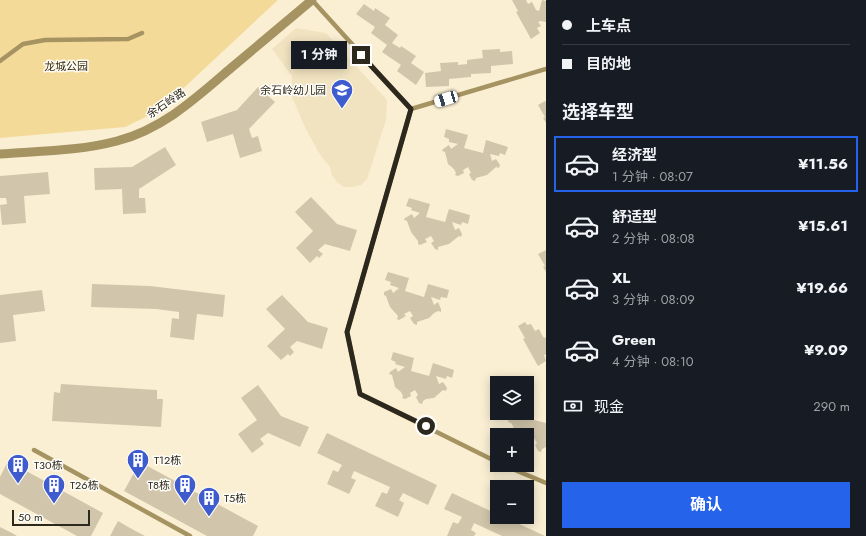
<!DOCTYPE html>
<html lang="zh">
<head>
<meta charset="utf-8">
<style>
	body { margin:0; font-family:Jost,"Noto Sans SC",sans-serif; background:#242831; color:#f1f3f6; height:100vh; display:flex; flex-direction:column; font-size:15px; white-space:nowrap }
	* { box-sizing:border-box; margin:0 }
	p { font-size:13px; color:#9ea1a6 }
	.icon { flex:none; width:22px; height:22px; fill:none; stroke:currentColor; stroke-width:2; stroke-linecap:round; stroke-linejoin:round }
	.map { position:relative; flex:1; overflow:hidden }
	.panel { display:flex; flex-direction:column; background:#171b24; width:320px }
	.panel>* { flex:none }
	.guide { display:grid; align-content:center; height:88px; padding:0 16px; background:#171b24 }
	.controls { position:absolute; left:490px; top:376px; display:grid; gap:8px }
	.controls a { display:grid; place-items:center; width:44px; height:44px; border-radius:0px; background:#171b24; box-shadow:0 2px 10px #0003; font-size:20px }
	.scale { position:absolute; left:12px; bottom:10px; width:78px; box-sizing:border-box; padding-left:4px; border:2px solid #2c281d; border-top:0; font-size:11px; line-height:14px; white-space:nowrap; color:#2c281d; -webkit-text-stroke:3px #fffdf7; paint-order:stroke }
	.end { position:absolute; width:18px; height:18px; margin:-9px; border:5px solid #2c281d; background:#fff; box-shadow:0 0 0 2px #fff }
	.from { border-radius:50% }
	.bubble { position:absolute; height:28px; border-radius:0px; background:#171b24; box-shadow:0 2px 10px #0003; font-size:13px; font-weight:700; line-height:28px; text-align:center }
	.car { position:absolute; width:12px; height:24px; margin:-12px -6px; border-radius:5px; box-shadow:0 0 3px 1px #0007; background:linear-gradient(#fff 24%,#345 0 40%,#fff 0 76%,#345 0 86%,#fff 0) }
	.guide b { display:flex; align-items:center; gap:14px; height:38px; font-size:15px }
	.guide b+b { border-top:1px solid #363941 }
	.guide i { width:10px; height:10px; background:#f1f3f6 }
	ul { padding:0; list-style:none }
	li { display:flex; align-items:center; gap:12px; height:56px; margin:0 8px 6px; padding:0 8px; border:2px solid transparent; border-radius:0px }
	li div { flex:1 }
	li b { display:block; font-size:15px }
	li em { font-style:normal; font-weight:700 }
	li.selected { border-color:#2563eb }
	li>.icon { width:36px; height:36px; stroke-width:1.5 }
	h2 { padding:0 16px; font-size:18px; line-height:48px }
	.pay { display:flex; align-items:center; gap:10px; height:44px; padding:0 16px; font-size:15px }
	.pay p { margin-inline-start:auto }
	.primary-button { display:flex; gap:8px; margin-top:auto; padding:8px 16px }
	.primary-button a { flex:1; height:46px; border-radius:0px; background:#2563eb; color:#fff; font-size:16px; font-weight:700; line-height:46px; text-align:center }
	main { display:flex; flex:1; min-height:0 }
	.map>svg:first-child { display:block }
	.built { fill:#f1e3c0 }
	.green { fill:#f4da98 }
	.building { fill:#d1c6ab }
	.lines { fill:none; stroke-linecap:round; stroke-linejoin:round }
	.lane { stroke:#a69362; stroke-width:4.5 }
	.street { stroke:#a69362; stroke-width:9 }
	.route { stroke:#2c281d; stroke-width:5 }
	.labels { text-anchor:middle; stroke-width:3; stroke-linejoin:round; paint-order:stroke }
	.park-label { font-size:11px; fill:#372b0b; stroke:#fffdf7 }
	.poi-label { font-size:11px; fill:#2c281d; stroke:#fffdf7; text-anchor:start }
	.street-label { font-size:11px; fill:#2c281d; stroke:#fffdf7 }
</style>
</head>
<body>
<main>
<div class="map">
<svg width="546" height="536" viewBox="0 0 546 536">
	<rect width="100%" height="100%" fill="#faefd3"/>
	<polygon class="built" points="296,28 326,33 387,100 386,120 367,179 361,185 353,187 344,187 337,182 332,175 330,167 319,153 305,127 292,97 292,76 272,49"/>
	<polygon class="green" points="0,0 278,0 160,110 125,127 0,138"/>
	<g class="building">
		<polygon points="512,0 526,0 528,4 532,2 536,10 539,11 542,0 546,1 546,22 541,21 538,22 541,26 537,28 540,33 531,39 516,12 518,11"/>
		<polygon points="364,4 374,11 375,8 390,18 385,25 398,35 392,43 400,48 401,46 416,56 411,63 424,72 416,85 397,71 401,65 382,52 387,45 371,33 375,27 356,14"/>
		<polygon points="500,49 500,52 512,51 513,64 491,66 491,73 471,74 471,77 449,79 449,86 426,87 425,73 441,71 440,63 458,62 458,65 467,64 467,60 483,58 482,50"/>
		<polygon points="258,87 275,102 249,129 252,138 258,136 262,151 240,158 233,134 207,142 201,122 237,110"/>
		<polygon points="545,101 546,102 546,123 543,118 545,117 538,105"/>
		<polygon points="446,129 468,135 464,148 483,153 486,140 508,147 505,155 500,153 499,156 490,154 492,161 496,159 500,165 499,168 496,167 487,175 476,178 475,181 472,180 469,174 471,173 468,167 463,170 464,173 458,176 455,175 456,173 454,169 448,164 445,152 442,151 443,149 449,145 451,149 458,144 449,142 449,139 444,137"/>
		<polygon points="165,147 176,165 139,189 139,198 145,198 146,213 123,214 122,189 95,190 94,168 132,167"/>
		<polygon points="48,172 50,194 24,196 26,223 2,225 0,205 7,204 6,198 0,198 0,176"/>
		<polygon points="311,197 337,224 357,230 350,251 325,244 318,250 323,254 319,258 317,256 310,263 296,248 313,231 295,212"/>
		<polygon points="409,198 430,204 426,217 445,222 449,209 470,215 468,224 462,222 461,225 452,222 455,230 459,228 462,234 461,237 459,236 449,244 438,247 438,250 435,249 431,243 434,241 431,236 425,239 427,242 420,245 418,244 418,241 411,232 407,221 404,220 405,218 412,214 414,218 420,213 411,210 412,208 406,206"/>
		<polygon points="546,250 546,272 543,267 545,266 538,254"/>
		<polygon points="388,272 409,278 405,291 424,297 428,284 449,290 447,298 441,297 440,300 431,297 434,305 438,302 441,309 441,312 438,311 434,313 429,318 417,322 417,325 414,324 410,318 413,316 410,311 404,314 406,316 399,320 397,319 398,316 390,307 386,296 384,295 384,292 391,289 393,293 399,288 390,285 391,282 385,280"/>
		<polygon points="92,284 150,286 225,295 223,317 197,314 194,340 170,337 172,318 179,319 179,312 156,309 91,307"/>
		<polygon points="42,290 45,311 13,315 16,341 0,343 0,295"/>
		<polygon points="282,295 308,322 328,328 322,349 297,341 290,347 294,352 290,356 288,354 281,360 267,346 285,329 266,309"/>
		<polygon points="525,322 527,325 531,324 535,331 539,329 543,337 546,338 546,354 544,355 546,361 538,366 523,339 525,338 518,326"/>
		<polygon points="393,352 414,358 411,371 429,376 433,363 454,370 452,378 447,376 446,379 436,376 439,384 443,382 447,388 446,391 443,390 434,398 426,399 423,401 422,404 419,403 416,397 418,395 415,390 410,393 411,396 405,399 402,398 403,396 401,392 395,387 392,375 389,374 390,372 396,368 398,372 405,367 395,364 396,362 391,360"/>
		<polygon points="61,384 157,390 157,399 163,399 161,427 52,421 54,392 60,393"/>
		<polygon points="258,385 281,416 309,427 300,447 268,433 260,439 264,444 252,453 238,434 257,420 241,398"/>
		<polygon points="527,403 534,405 530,419 546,423 546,447 542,449 541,452 538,451 535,445 537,443 534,438 529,441 531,443 527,445 527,435 515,435 513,426 511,423 508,422 509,419 515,416 518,420 524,416 524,415 520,413 527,413"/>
		<polygon points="327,433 437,485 428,505 403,493 399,500 404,503 398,517 375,506 382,492 387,494 390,487 354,471 351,478 356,480 349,494 327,484 333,470 338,472 342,465 317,453"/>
		<polygon points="8,461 103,513 91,536 77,536 0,494 0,477"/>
		<polygon points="140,462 258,526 253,536 207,536 124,491"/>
		<polygon points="452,493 497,514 497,517 504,517 545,536 502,536 474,523 471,530 476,533 474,536 447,536 453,522 458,524 462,517 444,509"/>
		<polygon points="118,521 130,528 145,536 110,536"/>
		<polygon points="0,527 12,533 17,536 0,536"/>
	</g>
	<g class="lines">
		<g class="lane">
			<polyline points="312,0 411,109"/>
			<polyline points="0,61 23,44 45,40 128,39 142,33"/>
			<polyline points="34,450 190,536"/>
			<polyline points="497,462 360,394 347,332 411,109 546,69"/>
			<polyline points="503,465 546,483"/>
		</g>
		<path class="street" d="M 0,154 C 39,151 80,151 117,141 C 163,129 196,98 231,68 C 258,45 285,23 312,0"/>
	</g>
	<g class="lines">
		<polyline class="route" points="361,55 411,109 347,332 360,394 426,426"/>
	</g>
	<defs>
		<g id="school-pin" transform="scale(1.15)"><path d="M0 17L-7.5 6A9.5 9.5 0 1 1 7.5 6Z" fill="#3f5cce" stroke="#fffdf7"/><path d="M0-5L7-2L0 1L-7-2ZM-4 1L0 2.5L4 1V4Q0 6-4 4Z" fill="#fff"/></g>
		<g id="building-pin" transform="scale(1.15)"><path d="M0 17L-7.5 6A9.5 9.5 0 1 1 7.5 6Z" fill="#3f5cce" stroke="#fffdf7"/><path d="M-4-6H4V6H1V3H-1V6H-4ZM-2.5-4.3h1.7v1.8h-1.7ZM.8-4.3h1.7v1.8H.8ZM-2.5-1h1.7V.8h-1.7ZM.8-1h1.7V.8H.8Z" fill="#fff"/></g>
	</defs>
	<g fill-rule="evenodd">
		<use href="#school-pin" x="342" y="90"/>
		<use href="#building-pin" x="138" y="460"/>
		<use href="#building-pin" x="18" y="465"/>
		<use href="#building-pin" x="54" y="485"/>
		<use href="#building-pin" x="185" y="485"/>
		<use href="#building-pin" x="209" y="498"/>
	</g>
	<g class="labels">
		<g class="park-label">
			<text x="66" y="70">龙城公园</text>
		</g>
		<g class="poi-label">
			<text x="326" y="94" text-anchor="end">余石岭幼儿园</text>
			<text x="154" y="464">T12栋</text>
			<text x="34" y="469">T30栋</text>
			<text x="70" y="489">T26栋</text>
			<text x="170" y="489" text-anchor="end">T8栋</text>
			<text x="224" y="502">T5栋</text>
		</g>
		<g class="street-label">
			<text transform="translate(166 103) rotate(-34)" y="4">余石岭路</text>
		</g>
	</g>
</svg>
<div class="controls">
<a><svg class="icon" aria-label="layers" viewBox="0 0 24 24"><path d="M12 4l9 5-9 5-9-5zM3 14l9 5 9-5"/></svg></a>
<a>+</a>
<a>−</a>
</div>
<div class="scale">50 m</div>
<i class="end from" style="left:426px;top:426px"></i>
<i class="end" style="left:361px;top:55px"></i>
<div class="bubble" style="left:291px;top:41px;width:56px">1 分钟</div>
<i class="car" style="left:446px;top:99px;rotate:253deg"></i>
</div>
<section class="panel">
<div class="guide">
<b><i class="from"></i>上车点</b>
<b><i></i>目的地</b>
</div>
<h2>选择车型</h2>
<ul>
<li class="selected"><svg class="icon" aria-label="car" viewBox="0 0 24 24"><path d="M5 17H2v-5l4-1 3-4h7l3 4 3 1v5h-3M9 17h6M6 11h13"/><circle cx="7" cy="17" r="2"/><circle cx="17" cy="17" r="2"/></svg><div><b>经济型</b><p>1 分钟 · 08:07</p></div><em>¥11.56</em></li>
<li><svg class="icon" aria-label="car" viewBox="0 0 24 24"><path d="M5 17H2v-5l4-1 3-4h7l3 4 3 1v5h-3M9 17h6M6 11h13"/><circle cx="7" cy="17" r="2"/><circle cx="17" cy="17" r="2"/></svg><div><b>舒适型</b><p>2 分钟 · 08:08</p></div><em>¥15.61</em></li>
<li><svg class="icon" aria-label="car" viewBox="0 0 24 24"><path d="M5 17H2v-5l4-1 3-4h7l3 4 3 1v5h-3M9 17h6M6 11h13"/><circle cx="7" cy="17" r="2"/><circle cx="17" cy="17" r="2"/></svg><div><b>XL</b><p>3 分钟 · 08:09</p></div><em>¥19.66</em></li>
<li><svg class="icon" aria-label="car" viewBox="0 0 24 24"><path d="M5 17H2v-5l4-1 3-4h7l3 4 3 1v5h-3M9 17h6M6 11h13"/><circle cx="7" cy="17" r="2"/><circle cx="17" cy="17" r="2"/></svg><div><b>Green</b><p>4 分钟 · 08:10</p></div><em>¥9.09</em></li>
</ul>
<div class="pay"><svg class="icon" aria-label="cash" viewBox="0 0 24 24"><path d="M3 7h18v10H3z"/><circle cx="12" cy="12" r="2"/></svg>现金<p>290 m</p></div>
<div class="primary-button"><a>确认</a></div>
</section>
</main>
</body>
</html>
